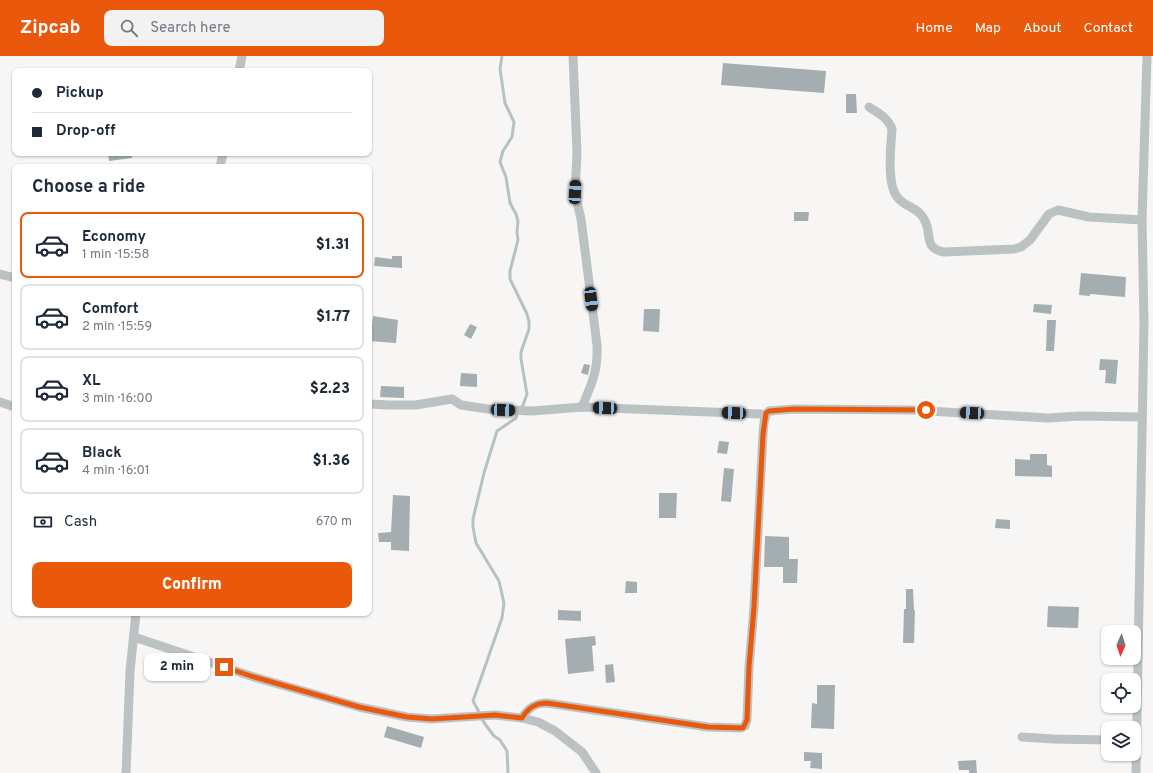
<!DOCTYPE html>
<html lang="en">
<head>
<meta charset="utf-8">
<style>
	body { margin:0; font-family:Overpass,sans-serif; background:#f2f2f3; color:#1f2937; height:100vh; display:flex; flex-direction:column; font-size:15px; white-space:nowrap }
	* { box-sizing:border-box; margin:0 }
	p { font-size:13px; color:#747a83 }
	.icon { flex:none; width:22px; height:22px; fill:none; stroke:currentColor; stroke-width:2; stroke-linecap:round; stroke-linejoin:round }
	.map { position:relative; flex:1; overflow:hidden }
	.drawer { position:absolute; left:12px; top:108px; width:360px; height:452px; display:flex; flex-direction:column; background:#fff; border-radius:8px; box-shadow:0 1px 3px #0004 }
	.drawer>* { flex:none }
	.top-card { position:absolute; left:12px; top:12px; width:360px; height:88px; border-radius:8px; box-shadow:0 1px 3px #0004; display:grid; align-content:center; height:88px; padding:0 20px; background:#fff }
	.needle { width:26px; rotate:183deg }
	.fabs { position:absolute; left:1101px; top:569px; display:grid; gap:8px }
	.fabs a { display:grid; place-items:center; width:40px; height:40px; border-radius:8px; background:#fff; box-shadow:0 1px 3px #0004; font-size:20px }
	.end { position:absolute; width:18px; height:18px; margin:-9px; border:5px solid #ea580c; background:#fff; box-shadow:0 0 0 2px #fff }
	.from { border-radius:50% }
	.bubble { position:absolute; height:28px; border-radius:8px; background:#fff; box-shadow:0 1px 3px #0004; font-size:13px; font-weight:800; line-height:28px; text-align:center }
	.car { position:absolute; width:12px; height:24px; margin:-12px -6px; border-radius:5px; box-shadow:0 0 3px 1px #0007; background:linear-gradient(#222 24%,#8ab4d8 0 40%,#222 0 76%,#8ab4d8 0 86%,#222 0) }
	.top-card b { display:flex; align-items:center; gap:14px; height:38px; font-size:15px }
	.top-card b+b { border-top:1px solid #e0e1e3 }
	.top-card i { width:10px; height:10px; background:#1f2937 }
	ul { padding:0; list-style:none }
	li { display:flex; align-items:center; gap:12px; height:66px; margin:0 8px 6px; padding:0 12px; border:2px solid #e0e1e3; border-radius:8px }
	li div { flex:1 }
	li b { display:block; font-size:15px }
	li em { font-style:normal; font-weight:800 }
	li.active { border-color:#ea580c }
	li>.icon { width:36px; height:36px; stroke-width:1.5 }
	h2 { padding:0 20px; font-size:18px; line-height:48px }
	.pay { display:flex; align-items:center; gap:10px; height:44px; padding:0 20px; font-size:15px }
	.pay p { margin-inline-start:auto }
	.cta { display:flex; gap:8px; margin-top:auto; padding:8px 20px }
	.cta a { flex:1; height:46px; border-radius:8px; background:#ea580c; color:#fff; font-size:16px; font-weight:800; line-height:46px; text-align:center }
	header { display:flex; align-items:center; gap:24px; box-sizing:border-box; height:56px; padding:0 20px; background:#ea580c; color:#fff }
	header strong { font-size:19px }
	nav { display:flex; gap:22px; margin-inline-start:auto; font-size:14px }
	.search { width:280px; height:36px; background:#f2f2f3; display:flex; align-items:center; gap:10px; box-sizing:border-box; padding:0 14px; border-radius:8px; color:#747a83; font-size:15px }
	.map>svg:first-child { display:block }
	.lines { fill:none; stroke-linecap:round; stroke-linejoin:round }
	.stream { stroke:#b5c2c4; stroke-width:3 }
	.building { fill:#a4aeb0 }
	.minor { stroke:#bcc1c3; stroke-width:9 }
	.route { stroke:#ea580c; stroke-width:5 }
</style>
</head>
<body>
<header>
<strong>Zipcab</strong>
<div class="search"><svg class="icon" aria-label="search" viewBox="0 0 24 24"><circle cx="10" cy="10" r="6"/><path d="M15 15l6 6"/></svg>Search here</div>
<nav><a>Home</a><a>Map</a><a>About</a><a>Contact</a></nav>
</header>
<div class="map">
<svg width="1153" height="717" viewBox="0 0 1153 717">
	<rect width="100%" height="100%" fill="#f7f6f4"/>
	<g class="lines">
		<g class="stream">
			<polyline points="502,0 500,13 505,47 514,66 512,81 503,95 500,106 506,121 510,147 516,158 518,165 517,176 518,184 510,215 510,223 527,258 529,266 529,273 521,296 521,303 527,338 522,352"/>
			<polyline points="479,656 473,645 502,562 504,547 499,525 476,487 473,471 473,463 484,417 497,375 516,362 517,359"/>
			<polyline points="482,663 485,668 494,680 500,684 507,695 508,717"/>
		</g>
	</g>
	<g class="building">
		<polygon points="723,7 826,15 824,37 721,29"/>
		<polygon points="846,38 856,38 857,57 846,57"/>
		<polygon points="108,97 132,97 132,102 109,105"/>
		<polygon points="794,156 809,156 808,165 794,165"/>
		<polygon points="392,200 402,200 402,212 374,210 375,201 392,203"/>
		<polygon points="1081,217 1126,221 1125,241 1090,238 1090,240 1079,239"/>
		<polygon points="1034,248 1052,249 1051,258 1033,256"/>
		<polygon points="644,253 660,253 659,276 643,275"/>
		<polygon points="373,260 398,264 396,287 369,285 369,270 372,270"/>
		<polygon points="1047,264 1056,264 1054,295 1046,295"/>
		<polygon points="470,268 477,271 471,283 464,279"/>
		<polygon points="1100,303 1118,304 1116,328 1105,327 1106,314 1099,314"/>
		<polygon points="584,308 590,309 588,319 581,317"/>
		<polygon points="461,317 477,318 477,331 460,330"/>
		<polygon points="381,330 404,331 404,342 380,341"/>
		<polygon points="719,385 729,386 727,398 717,397"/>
		<polygon points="1030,398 1047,398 1047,409 1052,410 1052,421 1015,420 1015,403 1030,404"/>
		<polygon points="724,412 734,413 731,446 721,445"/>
		<polygon points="659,437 677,437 676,462 659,462"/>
		<polygon points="393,439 410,440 409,495 391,494 391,486 379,486 378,477 391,476"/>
		<polygon points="996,463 1010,464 1010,473 995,472"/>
		<polygon points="765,480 789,481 789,503 798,503 797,527 783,527 783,511 764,511"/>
		<polygon points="626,525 637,526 637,537 625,537"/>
		<polygon points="906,533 913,533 914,554 915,554 914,587 903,587 904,553 906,553"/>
		<polygon points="1048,550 1079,551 1078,572 1047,571"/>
		<polygon points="558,554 581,555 581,565 558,564"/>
		<polygon points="595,580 596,589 592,590 594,615 568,618 565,583"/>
		<polygon points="613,608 615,626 606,627 605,609"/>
		<polygon points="817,629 835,629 834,673 811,672 812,647 817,648"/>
		<polygon points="387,670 424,681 421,692 384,681"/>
		<polygon points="804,696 822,697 822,713 810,712 811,705 804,705"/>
		<polygon points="976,704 977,717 969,717 969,714 959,714 958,705"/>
	</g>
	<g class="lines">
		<g class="minor">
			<path d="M 573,0 L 577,97 L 575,137 L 581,163 L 597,289 C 598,316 592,327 582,351"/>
			<polyline points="239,15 242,0"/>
			<path d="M 869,51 C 879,57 888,62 892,73 C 891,90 886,129 898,142 C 905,151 919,152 924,163 C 933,177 922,192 944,196 L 1014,193 L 1021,191 L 1030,184 L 1049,158 L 1058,154 L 1089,161 L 1142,164"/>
			<polyline points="220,111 223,97"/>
			<polyline points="0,218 15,222"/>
			<polyline points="0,346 15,351"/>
			<polyline points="369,348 389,349 416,349 452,343 461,349 488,353 532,355 582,351 761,358 765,361"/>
			<polyline points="134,581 254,621 359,651 407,661 431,663 495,659 522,662 538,666 555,675 582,696 596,717"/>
			<path d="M 522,662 C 528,652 535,647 547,647 L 708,671 L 741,672 L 745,670 L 747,664 L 749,611 L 754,551 L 763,378 C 764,371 763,360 769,355 L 794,353 L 911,354 L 1048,362 L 1080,360 L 1142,361"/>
			<polyline points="1022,681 1053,683 1108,684"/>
			<polyline points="126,717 130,615 136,557"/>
			<polyline points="1136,717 1144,267 1142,164 1147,0"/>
		</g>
	</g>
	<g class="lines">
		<path class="route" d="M 224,611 L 254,621 L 359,651 L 407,661 L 432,663 L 495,659 L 522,662 C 528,652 535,647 547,647 L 708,671 L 743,672 L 747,664 L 749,611 L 754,551 L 763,378 L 766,357 L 769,355 L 794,353 L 926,354"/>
	</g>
</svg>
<div class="fabs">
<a><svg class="needle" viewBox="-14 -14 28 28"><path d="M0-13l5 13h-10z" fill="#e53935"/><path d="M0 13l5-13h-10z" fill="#747a83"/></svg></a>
<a><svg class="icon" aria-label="locate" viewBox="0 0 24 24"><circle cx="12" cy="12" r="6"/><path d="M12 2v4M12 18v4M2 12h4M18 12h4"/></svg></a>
<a><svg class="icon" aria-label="layers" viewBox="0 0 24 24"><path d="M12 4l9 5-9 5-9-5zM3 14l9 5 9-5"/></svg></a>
</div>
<i class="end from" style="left:926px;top:354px"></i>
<i class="end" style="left:224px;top:611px"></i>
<div class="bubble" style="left:144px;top:597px;width:66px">2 min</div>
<i class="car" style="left:575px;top:136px;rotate:3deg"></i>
<i class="car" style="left:591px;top:243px;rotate:173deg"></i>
<i class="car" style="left:605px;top:352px;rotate:272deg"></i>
<i class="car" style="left:503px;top:354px;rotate:92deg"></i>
<i class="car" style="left:734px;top:357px;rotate:272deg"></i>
<i class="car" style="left:972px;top:357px;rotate:273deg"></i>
<div class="top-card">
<b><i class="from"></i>Pickup</b>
<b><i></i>Drop-off</b>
</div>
<section class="drawer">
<h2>Choose a ride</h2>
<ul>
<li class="active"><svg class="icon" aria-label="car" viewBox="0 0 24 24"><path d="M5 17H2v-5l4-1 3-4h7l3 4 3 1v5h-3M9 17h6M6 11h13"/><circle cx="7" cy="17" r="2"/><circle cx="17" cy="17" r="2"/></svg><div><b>Economy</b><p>1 min · 15:58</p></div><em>$1.31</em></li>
<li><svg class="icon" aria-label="car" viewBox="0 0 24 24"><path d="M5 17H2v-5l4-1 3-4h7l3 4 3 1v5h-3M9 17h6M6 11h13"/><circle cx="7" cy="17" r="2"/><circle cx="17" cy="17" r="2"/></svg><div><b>Comfort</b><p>2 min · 15:59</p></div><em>$1.77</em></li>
<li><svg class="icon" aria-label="car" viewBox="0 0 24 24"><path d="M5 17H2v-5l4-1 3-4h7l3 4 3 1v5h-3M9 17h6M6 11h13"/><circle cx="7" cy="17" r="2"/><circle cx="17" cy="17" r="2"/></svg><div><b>XL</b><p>3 min · 16:00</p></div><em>$2.23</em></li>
<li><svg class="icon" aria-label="car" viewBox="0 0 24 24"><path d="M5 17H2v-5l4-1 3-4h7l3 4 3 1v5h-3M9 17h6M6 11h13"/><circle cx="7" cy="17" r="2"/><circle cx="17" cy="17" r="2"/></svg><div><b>Black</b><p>4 min · 16:01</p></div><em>$1.36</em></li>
</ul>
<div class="pay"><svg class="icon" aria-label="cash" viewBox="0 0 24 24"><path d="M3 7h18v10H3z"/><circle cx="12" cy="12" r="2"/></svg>Cash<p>670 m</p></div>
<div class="cta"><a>Confirm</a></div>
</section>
</div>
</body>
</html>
